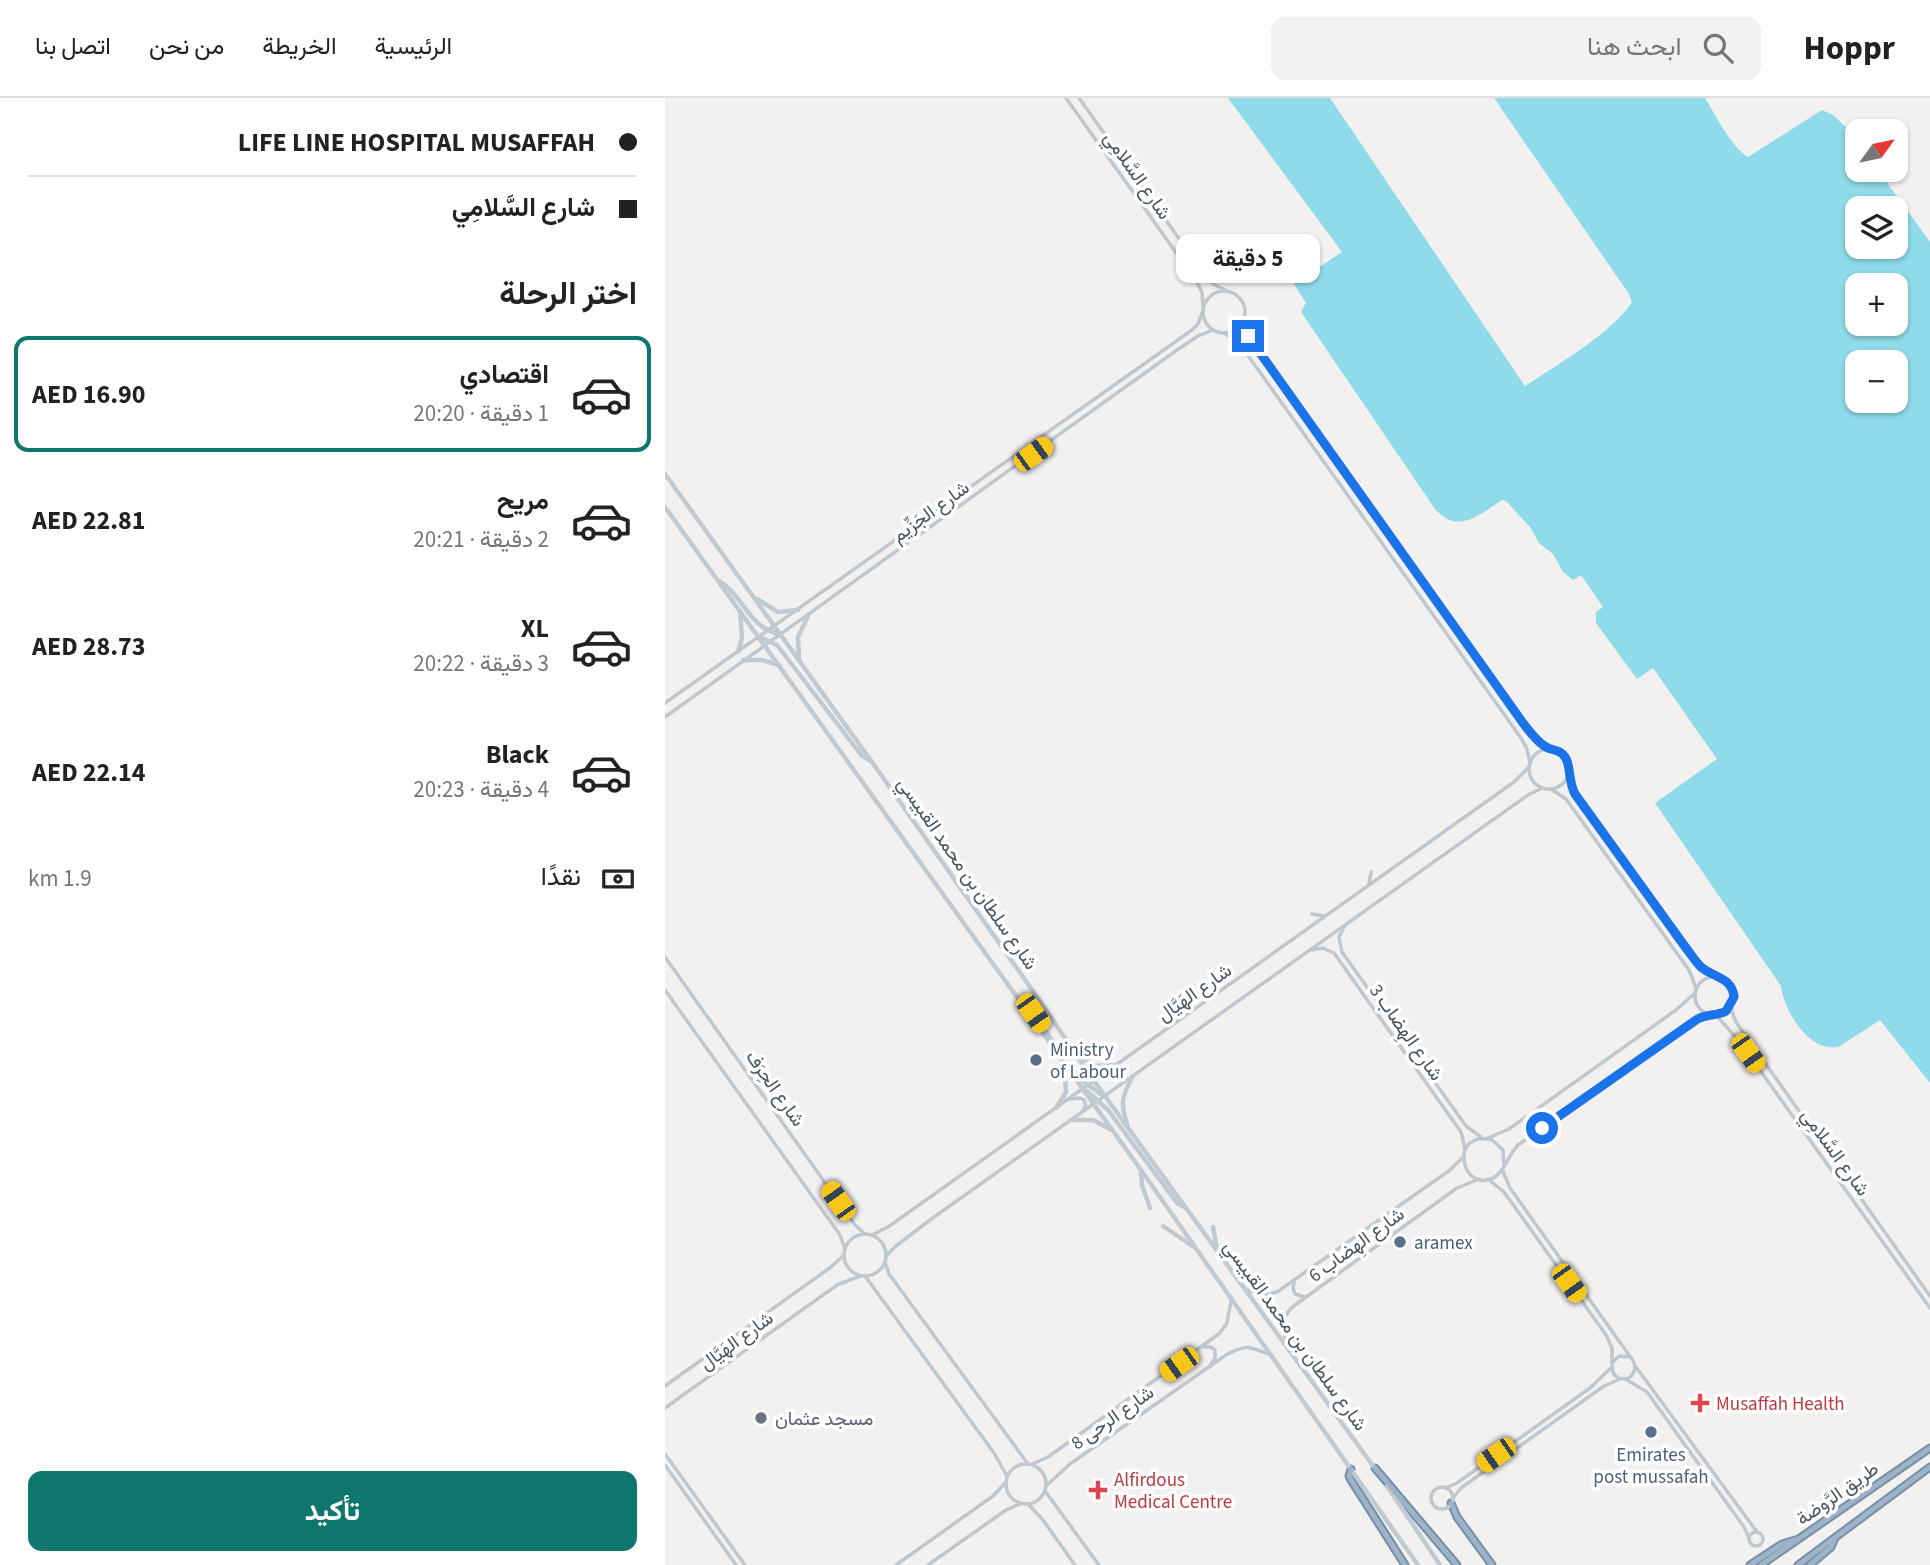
<!DOCTYPE html>
<html lang="ar">
<head>
<meta charset="utf-8">
<style>
	body { margin:0; font-family:"Source Sans 3",Vazirmatn,sans-serif; background:#f2f2f2; color:#222; direction:rtl; height:100vh; display:flex; flex-direction:column; font-size:26px; white-space:nowrap }
	* { box-sizing:border-box; margin:0 }
	p { font-size:23px; color:#767676 }
	.icon { flex:none; width:38px; height:38px; fill:none; stroke:currentColor; stroke-width:2; stroke-linecap:round; stroke-linejoin:round }
	.map { position:relative; flex:1; overflow:hidden; direction:ltr }
	.side { display:flex; flex-direction:column; background:#fff; width:665px }
	.side>* { flex:none }
	.hud { display:grid; align-content:center; height:154px; padding:0 28px; background:#fff }
	.needle { width:46px; rotate:57deg }
	.controls { position:absolute; left:1180px; top:21px; display:grid; gap:14px }
	.controls a { display:grid; place-items:center; width:63px; height:63px; border-radius:14px; background:#fff; box-shadow:0 2px 5px #0004; font-size:35px }
	.end { position:absolute; width:32px; height:32px; margin:-16px; border:9px solid #1a73e8; background:#fff; box-shadow:0 0 0 4px #fff }
	.from { border-radius:50% }
	.bubble { position:absolute; height:49px; border-radius:14px; background:#fff; box-shadow:0 2px 5px #0004; font-size:23px; font-weight:700; line-height:49px; text-align:center; direction:rtl }
	.car { position:absolute; width:21px; height:42px; margin:-21px -10px; border-radius:9px; box-shadow:0 0 5px 2px #0007; background:linear-gradient(#f5c518 24%,#345 0 40%,#f5c518 0 76%,#345 0 86%,#f5c518 0) }
	.hud b { display:flex; align-items:center; gap:24px; height:66px; font-size:26px }
	.hud b+b { border-top:2px solid #e0e0e0 }
	.hud i { width:18px; height:18px; background:#222 }
	ul { padding:0; list-style:none }
	li { display:flex; align-items:center; gap:21px; height:116px; margin:0 14px 10px; padding:0 14px; border:4px solid transparent; border-radius:14px }
	li div { flex:1 }
	li b { display:block; font-size:26px }
	li em { font-style:normal; font-weight:700 }
	li.active { border-color:#0f766e }
	li>.icon { width:63px; height:63px; stroke-width:1.5 }
	h2 { padding:0 28px; font-size:32px; line-height:84px }
	.pay { display:flex; align-items:center; gap:18px; height:77px; padding:0 28px; font-size:26px }
	.pay p { margin-inline-start:auto }
	.button { display:flex; gap:14px; margin-top:auto; padding:14px 28px }
	.button a { flex:1; height:80px; border-radius:14px; background:#0f766e; color:#fff; font-size:28px; font-weight:700; line-height:80px; text-align:center }
	header { display:flex; align-items:center; gap:42px; box-sizing:border-box; height:98px; padding:0 35px; background:#fff; border-bottom:2px solid #e0e0e0 }
	header strong { font-size:33px }
	nav { display:flex; gap:38px; margin-inline-start:auto; font-size:24px }
	.search { width:490px; height:63px; background:#f2f2f2; display:flex; align-items:center; gap:18px; box-sizing:border-box; padding:0 24px; border-radius:14px; color:#767676; font-size:26px }
	main { display:flex; flex:1; min-height:0 }
	.map>svg:first-child { display:block }
	.water { fill:#8fdbe9; fill-rule:evenodd }
	.lines { fill:none; stroke-linecap:round; stroke-linejoin:round }
	.trunk-casing { stroke:#7590a9; stroke-width:9 }
	.tertiary { stroke:#bfc8ce; stroke-width:3.5 }
	.secondary { stroke:#bfcad3; stroke-width:4.5 }
	.trunk { stroke:#9eb3c6; stroke-width:5 }
	.route { stroke:#1a73e8; stroke-width:9 }
	.service-dot { fill:#5c6f8a; stroke:#fff; stroke-width:2.5 }
	.health-dot { fill:#e0444e; stroke:#fff; stroke-width:2.5 }
	.worship-dot { fill:#6b7280; stroke:#fff; stroke-width:2.5 }
	.labels { text-anchor:middle; stroke-width:7; stroke-linejoin:round; paint-order:stroke }
	.street-label { font-size:19px; fill:#49555d; stroke:#fff }
	.service-label { font-size:19px; fill:#4e5e75; stroke:#fff; text-anchor:start }
	.health-label { font-size:19px; fill:#be3a42; stroke:#fff; text-anchor:start }
	.worship-label { font-size:19px; fill:#5b616d; stroke:#fff; text-anchor:start }
</style>
</head>
<body>
<header>
<strong>Hoppr</strong>
<div class="search"><svg class="icon" aria-label="search" viewBox="0 0 24 24"><circle cx="10" cy="10" r="6"/><path d="M15 15l6 6"/></svg>ابحث هنا</div>
<nav><a>الرئيسية</a><a>الخريطة</a><a>من نحن</a><a>اتصل بنا</a></nav>
</header>
<main>
<div class="map">
<svg width="1265" height="1467" viewBox="0 0 1265 1467">
	<rect width="100%" height="100%" fill="#f3f0f0"/>
	<path class="water" d="M 563,0 L 665,0 L 860,288 C 892,267 947,235 967,204 L 964,196 L 829,0 L 1040,0 C 1050,16 1067,50 1083,59 L 1157,12 L 1168,17 L 1189,37 L 1192,41 L 1192,72 L 1213,72 L 1265,144 L 1265,985 L 1215,922 L 1175,948 C 1145,957 1119,913 1116,888 L 990,705 L 1052,661 L 988,570 L 972,581 L 931,525 L 931,514 L 938,509 L 916,477 L 908,482 L 898,474 L 888,456 L 874,445 L 865,429 L 841,403 L 837,402 C 814,417 793,437 770,411 L 636,214 L 641,205 L 629,186 L 677,154 ZM 1192,110 L 1230,110 L 1230,149 L 1192,149 ZM 1192,187 L 1230,187 L 1230,226 L 1192,226 ZM 1192,264 L 1230,264 L 1230,303 L 1192,303 Z"/>
	<g class="lines">
		<g class="trunk-casing">
			<g id="trunk">
				<polyline points="710,1370 792,1467"/>
				<polyline points="686,1371 684,1378 686,1382 740,1467"/>
				<polyline points="786,1405 792,1419 827,1467"/>
				<polyline points="1085,1467 1117,1446 1130,1442"/>
				<polyline points="1096,1467 1265,1350"/>
				<polyline points="1133,1467 1265,1369"/>
				<polyline points="1145,1467 1166,1449 1169,1442"/>
			</g>
		</g>
		<g class="tertiary">
			<polyline points="401,0 532,184 537,195 538,208"/>
			<polyline points="414,0 532,166 548,186 560,192"/>
			<circle cx="559" cy="214" r="21"/>
			<polyline points="579,219 581,230 585,242 858,625 883,651"/>
			<polyline points="559,235 570,242 579,252 856,640 862,651 865,665"/>
			<polyline points="368,356 381,360"/>
			<polyline points="0,605 527,232 533,226 537,215"/>
			<polyline points="0,619 512,252 533,238 548,232"/>
			<circle cx="884" cy="671" r="20"/>
			<polyline points="903,677 910,696 1021,850 1033,866 1049,878"/>
			<polyline points="886,691 901,701 1024,872 1031,890"/>
			<polyline points="704,786 706,774"/>
			<polyline points="647,816 659,818"/>
			<polyline points="679,829 674,839 677,854 801,1028 816,1039"/>
			<polyline points="647,852 658,850 669,855 796,1034 800,1051"/>
			<polyline points="0,859 190,1127 200,1136"/>
			<circle cx="1049" cy="898" r="19"/>
			<polyline points="0,892 175,1137 180,1151"/>
			<polyline points="1067,905 1067,914 1071,924 1265,1198"/>
			<polyline points="1051,917 1074,943 1265,1210"/>
			<polyline points="404,1001 415,1000 419,1002 421,1008 418,1012"/>
			<polyline points="823,1040 844,1031 1011,912 1030,895"/>
			<path d="M 839,1067 L 838,1052 L 827,1042 C 783,1031 796,1098 830,1079 C 840,1072 844,1056 853,1047 L 1019,930 L 1043,916"/>
			<path d="M 837,1071 L 845,1090 L 969,1264 C 971,1271 969,1277 962,1281 L 953,1280 L 948,1275 L 947,1265 L 954,1258 L 964,1259"/>
			<polyline points="823,1081 839,1094 941,1237 947,1250 947,1265"/>
			<circle cx="200" cy="1157" r="21"/>
			<polyline points="207,1137 223,1129 849,684 864,669"/>
			<polyline points="221,1158 231,1148 265,1122 863,697 877,690"/>
			<polyline points="220,1164 224,1176 363,1366"/>
			<polyline points="200,1178 329,1355 342,1378"/>
			<polyline points="629,1184 628,1190 630,1196 640,1199"/>
			<polyline points="581,1191 597,1198 612,1194 785,1072 797,1060"/>
			<polyline points="539,1249 546,1249 550,1252 550,1260 546,1266"/>
			<path d="M 624,1250 C 618,1235 614,1224 626,1210 L 792,1090 L 814,1081"/>
			<polyline points="971,1269 1092,1434"/>
			<polyline points="962,1282 982,1294 1079,1429 1084,1440"/>
			<polyline points="0,1288 166,1169 179,1157"/>
			<polyline points="0,1310 172,1187 195,1178"/>
			<polyline points="0,1356 80,1467"/>
			<circle cx="361" cy="1386" r="20"/>
			<polyline points="367,1366 383,1359 555,1235 562,1225 566,1203"/>
			<polyline points="0,1367 71,1467"/>
			<path d="M 381,1388 L 405,1366 L 561,1257 C 582,1245 585,1249 606,1257"/>
			<circle cx="777" cy="1400" r="11"/>
			<polyline points="781,1390 792,1385 925,1290 946,1270"/>
			<polyline points="380,1393 434,1467"/>
			<polyline points="788,1400 796,1390 939,1288 953,1282"/>
			<polyline points="363,1406 378,1422 410,1467"/>
			<circle cx="1091" cy="1441" r="7"/>
			<polyline points="231,1467 328,1398 341,1384"/>
			<polyline points="263,1467 341,1412 355,1406"/>
		</g>
		<g class="secondary">
			<polyline points="0,376 207,664 370,896 429,983 711,1372"/>
			<polyline points="0,409 476,1072 753,1467"/>
			<path d="M 54,483 C 78,497 84,530 114,536"/>
			<polyline points="92,501 113,514 133,512"/>
			<polyline points="95,539 112,547 197,658 206,663"/>
			<polyline points="73,554 77,540 75,513"/>
			<polyline points="134,561 133,539 143,518"/>
			<polyline points="78,562 97,562 114,567"/>
			<polyline points="363,914 368,915 398,958"/>
			<polyline points="413,957 430,968 450,967"/>
			<polyline points="410,974 419,984 437,997"/>
			<polyline points="422,993 443,1012 512,1105 519,1109"/>
			<polyline points="391,1010 401,994 399,965"/>
			<polyline points="406,1022 428,1022 445,1031"/>
			<path d="M 462,1026 C 455,1004 457,998 468,978"/>
			<polyline points="476,1073 477,1087 485,1110"/>
			<polyline points="498,1128 529,1149"/>
			<polyline points="548,1129 552,1152"/>
			<polyline points="722,1388 775,1467"/>
		</g>
		<use href="#trunk" class="trunk"/>
	</g>
	<g class="lines">
		<path class="route" d="M 583,238 L 858,625 C 864,633 872,644 881,649 C 888,653 895,651 900,659 C 906,667 903,683 910,696 L 1021,850 C 1026,856 1030,863 1036,869 C 1049,880 1067,879 1069,899 L 1061,913 C 1050,919 1042,915 1031,922 L 877,1030"/>
	</g>
	<g class="service-dot">
		<circle cx="371" cy="962" r="7"/>
		<circle cx="735" cy="1144" r="7"/>
		<circle cx="986" cy="1334" r="7"/>
	</g>
	<g class="health-dot">
		<path d="M1031.5 1294.5h7v7h7v7h-7v7h-7v-7h-7v-7h7z"/>
		<path d="M429.5 1381.5h7v7h7v7h-7v7h-7v-7h-7v-7h7z"/>
	</g>
	<circle class="worship-dot" cx="96" cy="1320" r="7"/>
	<g class="labels">
		<g class="street-label">
			<text transform="translate(473 77) rotate(55)" y="7">شارع السَّلامِي</text>
			<text transform="translate(265 413) rotate(-36)" y="7">شارع الجَزِّيم</text>
			<text transform="translate(303 775) rotate(55)" y="7">شارع سلطان بن محمد القبيسي</text>
			<text transform="translate(529 894) rotate(-35)" y="7">شارع الهَيَّال</text>
			<text transform="translate(742 934) rotate(55)" y="7">شارع الهِضاب 3</text>
			<text transform="translate(111 990) rotate(55)" y="7">شارع الحِرَف</text>
			<text transform="translate(1171 1054) rotate(54)" y="7">شارع السَّلامِي</text>
			<text transform="translate(691 1146) rotate(-36)" y="7">شارع الهِضاب 6</text>
			<text transform="translate(631 1237) rotate(54)" y="7">شارع سلطان بن محمد القبيسي</text>
			<text transform="translate(71 1242) rotate(-36)" y="7">شارع الهَيَّال</text>
			<text transform="translate(447 1319) rotate(-35)" y="7">شارع الرحى 8</text>
			<text transform="translate(1172 1395) rotate(-35)" y="7">طريق الرَّوضة</text>
		</g>
		<g class="service-label">
			<text x="385" y="958">Ministry<tspan x="385" dy="22">of Labour</tspan></text>
			<text x="749" y="1151">aramex</text>
			<text x="986" y="1363" text-anchor="middle">Emirates<tspan x="986" dy="22">post mussafah</tspan></text>
		</g>
		<g class="health-label">
			<text x="1051" y="1312">Musaffah Health</text>
			<text x="449" y="1388">Alfirdous<tspan x="449" dy="22">Medical Centre</tspan></text>
		</g>
		<g class="worship-label">
			<text x="110" y="1327">مسجد عثمان</text>
		</g>
	</g>
</svg>
<div class="controls">
<a><svg class="needle" viewBox="-14 -14 28 28"><path d="M0-13l5 13h-10z" fill="#e53935"/><path d="M0 13l5-13h-10z" fill="#767676"/></svg></a>
<a><svg class="icon" aria-label="layers" viewBox="0 0 24 24"><path d="M12 4l9 5-9 5-9-5zM3 14l9 5 9-5"/></svg></a>
<a>+</a>
<a>−</a>
</div>
<i class="end from" style="left:877px;top:1030px"></i>
<i class="end" style="left:583px;top:238px"></i>
<div class="bubble" style="left:511px;top:136px;width:144px">5 دقيقة</div>
<i class="car" style="left:368px;top:356px;rotate:54deg"></i>
<i class="car" style="left:368px;top:915px;rotate:145deg"></i>
<i class="car" style="left:1083px;top:955px;rotate:145deg"></i>
<i class="car" style="left:173px;top:1103px;rotate:325deg"></i>
<i class="car" style="left:904px;top:1185px;rotate:144deg"></i>
<i class="car" style="left:514px;top:1266px;rotate:235deg"></i>
<i class="car" style="left:831px;top:1357px;rotate:235deg"></i>
</div>
<section class="side">
<div class="hud">
<b><i class="from"></i>LIFE LINE HOSPITAL MUSAFFAH</b>
<b><i></i>شارع السَّلامِي</b>
</div>
<h2>اختر الرحلة</h2>
<ul>
<li class="active"><svg class="icon" aria-label="car" viewBox="0 0 24 24"><path d="M5 17H2v-5l4-1 3-4h7l3 4 3 1v5h-3M9 17h6M6 11h13"/><circle cx="7" cy="17" r="2"/><circle cx="17" cy="17" r="2"/></svg><div><b>اقتصادي</b><p>1 دقيقة · 20:20</p></div><em>AED 16.90</em></li>
<li><svg class="icon" aria-label="car" viewBox="0 0 24 24"><path d="M5 17H2v-5l4-1 3-4h7l3 4 3 1v5h-3M9 17h6M6 11h13"/><circle cx="7" cy="17" r="2"/><circle cx="17" cy="17" r="2"/></svg><div><b>مريح</b><p>2 دقيقة · 20:21</p></div><em>AED 22.81</em></li>
<li><svg class="icon" aria-label="car" viewBox="0 0 24 24"><path d="M5 17H2v-5l4-1 3-4h7l3 4 3 1v5h-3M9 17h6M6 11h13"/><circle cx="7" cy="17" r="2"/><circle cx="17" cy="17" r="2"/></svg><div><b>XL</b><p>3 دقيقة · 20:22</p></div><em>AED 28.73</em></li>
<li><svg class="icon" aria-label="car" viewBox="0 0 24 24"><path d="M5 17H2v-5l4-1 3-4h7l3 4 3 1v5h-3M9 17h6M6 11h13"/><circle cx="7" cy="17" r="2"/><circle cx="17" cy="17" r="2"/></svg><div><b>Black</b><p>4 دقيقة · 20:23</p></div><em>AED 22.14</em></li>
</ul>
<div class="pay"><svg class="icon" aria-label="cash" viewBox="0 0 24 24"><path d="M3 7h18v10H3z"/><circle cx="12" cy="12" r="2"/></svg>نقدًا<p>1.9 km</p></div>
<div class="button"><a>تأكيد</a></div>
</section>
</main>
</body>
</html>
